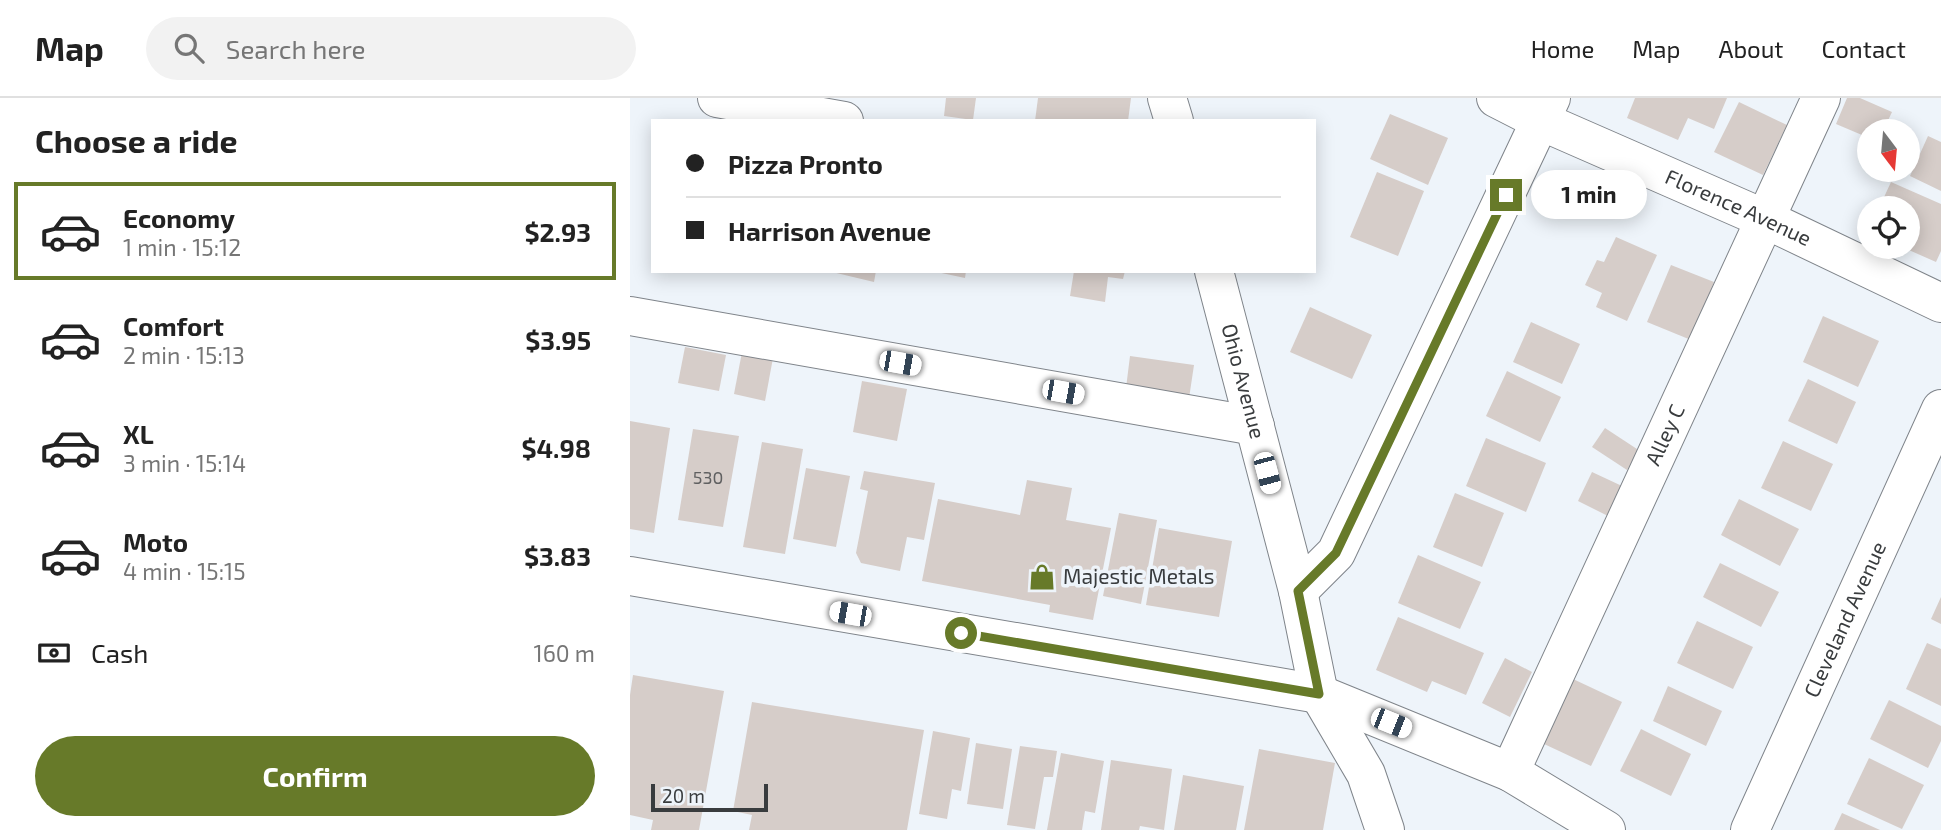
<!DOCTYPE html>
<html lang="en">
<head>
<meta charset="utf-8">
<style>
	body { margin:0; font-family:"Exo 2",sans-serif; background:#f2f2f2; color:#222; height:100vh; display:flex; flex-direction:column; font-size:26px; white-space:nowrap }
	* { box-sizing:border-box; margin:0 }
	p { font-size:23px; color:#767676 }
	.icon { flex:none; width:38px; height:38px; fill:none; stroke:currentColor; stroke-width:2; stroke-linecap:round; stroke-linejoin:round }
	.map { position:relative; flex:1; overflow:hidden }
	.sheet { display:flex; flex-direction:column; background:#fff; width:630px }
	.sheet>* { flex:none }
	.top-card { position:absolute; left:21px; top:21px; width:665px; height:154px; border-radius:0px; box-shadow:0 4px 18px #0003; display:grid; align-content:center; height:154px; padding:0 35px; background:#fff }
	.needle { width:46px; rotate:164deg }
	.tools { position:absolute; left:1227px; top:21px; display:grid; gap:14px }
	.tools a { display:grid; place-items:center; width:63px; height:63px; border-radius:50%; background:#fff; box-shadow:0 4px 18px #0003; font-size:35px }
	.scale { position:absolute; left:21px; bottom:18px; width:117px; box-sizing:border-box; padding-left:7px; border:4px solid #393c3e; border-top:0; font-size:19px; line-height:24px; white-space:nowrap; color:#393c3e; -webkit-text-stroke:5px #eef4fa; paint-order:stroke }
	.end { position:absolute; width:32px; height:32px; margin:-16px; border:9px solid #677a29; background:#fff; box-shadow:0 0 0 4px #fff }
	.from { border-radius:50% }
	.bubble { position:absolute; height:49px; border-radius:24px; background:#fff; box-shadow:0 4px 18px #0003; font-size:23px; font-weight:700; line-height:49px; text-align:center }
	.car { position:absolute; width:21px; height:42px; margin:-21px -10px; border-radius:9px; box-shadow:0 0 5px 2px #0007; background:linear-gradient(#fff 24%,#345 0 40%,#fff 0 76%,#345 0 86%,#fff 0) }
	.top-card b { display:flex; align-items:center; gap:24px; height:66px; font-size:26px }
	.top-card b+b { border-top:2px solid #e0e0e0 }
	.top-card i { width:18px; height:18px; background:#222 }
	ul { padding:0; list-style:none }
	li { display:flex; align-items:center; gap:21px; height:98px; margin:0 14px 10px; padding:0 21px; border:4px solid transparent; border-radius:0px }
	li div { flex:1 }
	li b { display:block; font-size:26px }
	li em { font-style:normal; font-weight:700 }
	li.selected { border-color:#677a29 }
	li>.icon { width:63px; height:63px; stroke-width:1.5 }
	h2 { padding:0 35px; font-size:32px; line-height:84px }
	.pay { display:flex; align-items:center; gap:18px; height:77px; padding:0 35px; font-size:26px }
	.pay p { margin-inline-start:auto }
	.action { display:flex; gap:14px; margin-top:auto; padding:14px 35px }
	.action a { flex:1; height:80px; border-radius:42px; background:#677a29; color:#fff; font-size:28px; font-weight:700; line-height:80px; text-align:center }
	header { display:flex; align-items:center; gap:42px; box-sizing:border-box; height:98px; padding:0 35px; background:#fff; border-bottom:2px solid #e0e0e0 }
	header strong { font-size:33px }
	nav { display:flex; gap:38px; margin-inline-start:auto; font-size:24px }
	.search { width:490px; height:63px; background:#f2f2f2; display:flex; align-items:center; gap:18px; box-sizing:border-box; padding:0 24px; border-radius:38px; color:#767676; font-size:26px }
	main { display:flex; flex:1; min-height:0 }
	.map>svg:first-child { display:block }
	.building { fill:#d6cdc9 }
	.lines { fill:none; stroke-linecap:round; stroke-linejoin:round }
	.minor-casing { stroke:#7f848a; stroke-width:40 }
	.minor { stroke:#fff; stroke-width:38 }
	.route { stroke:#677a29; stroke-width:9 }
	.labels { text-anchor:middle; stroke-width:7; stroke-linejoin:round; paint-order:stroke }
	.number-label { font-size:18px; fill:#606061 }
	.street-label { font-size:21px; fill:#393c3e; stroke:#eef4fa }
	.poi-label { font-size:21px; fill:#393c3e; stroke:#eef4fa; text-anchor:start }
</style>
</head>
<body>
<header>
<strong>Map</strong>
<div class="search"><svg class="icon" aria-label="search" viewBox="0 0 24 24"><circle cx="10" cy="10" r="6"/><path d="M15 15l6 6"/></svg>Search here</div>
<nav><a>Home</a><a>Map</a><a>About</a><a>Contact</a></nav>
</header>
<main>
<section class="sheet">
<h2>Choose a ride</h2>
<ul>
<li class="selected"><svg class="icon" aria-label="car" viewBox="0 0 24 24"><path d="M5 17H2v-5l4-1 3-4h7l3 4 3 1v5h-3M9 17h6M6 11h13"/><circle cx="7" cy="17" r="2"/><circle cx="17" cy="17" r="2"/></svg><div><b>Economy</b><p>1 min · 15:12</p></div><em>$2.93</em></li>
<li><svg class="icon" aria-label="car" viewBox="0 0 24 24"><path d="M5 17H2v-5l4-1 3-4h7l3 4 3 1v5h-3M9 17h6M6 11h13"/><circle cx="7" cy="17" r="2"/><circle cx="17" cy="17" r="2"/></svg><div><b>Comfort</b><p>2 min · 15:13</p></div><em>$3.95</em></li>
<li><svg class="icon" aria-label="car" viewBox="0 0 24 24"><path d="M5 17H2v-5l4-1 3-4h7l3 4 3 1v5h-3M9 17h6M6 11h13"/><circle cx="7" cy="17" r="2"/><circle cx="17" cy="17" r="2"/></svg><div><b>XL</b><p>3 min · 15:14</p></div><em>$4.98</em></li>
<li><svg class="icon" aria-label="car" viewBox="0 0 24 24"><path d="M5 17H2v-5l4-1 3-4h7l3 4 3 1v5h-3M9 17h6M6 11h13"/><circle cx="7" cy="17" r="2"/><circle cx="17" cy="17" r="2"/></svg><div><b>Moto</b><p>4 min · 15:15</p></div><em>$3.83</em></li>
</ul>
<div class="pay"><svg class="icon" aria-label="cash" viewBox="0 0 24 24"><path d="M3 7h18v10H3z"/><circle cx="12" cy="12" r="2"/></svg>Cash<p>160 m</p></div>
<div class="action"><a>Confirm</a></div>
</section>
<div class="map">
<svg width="1311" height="732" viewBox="0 0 1311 732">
	<rect width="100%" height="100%" fill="#eef4fa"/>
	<g class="building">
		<polygon points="316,0 346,0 343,22 314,18"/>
		<polygon points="408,0 501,0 498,23 405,23"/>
		<polygon points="1005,0 1097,0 1084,31 1058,20 1048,42 997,20"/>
		<polygon points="1217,0 1230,0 1262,14 1253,33 1239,33 1239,40 1206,26"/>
		<polygon points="1109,4 1157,27 1133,77 1084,54"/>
		<polygon points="760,16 818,40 798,87 740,61"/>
		<polygon points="1298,38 1311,44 1311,93 1280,78"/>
		<polygon points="747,74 794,93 768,158 720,139"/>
		<polygon points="1261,84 1311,106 1311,153 1306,164 1272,149 1278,149 1278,110 1249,110"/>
		<polygon points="986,139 1027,157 997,223 966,209 972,195 955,187 967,162 974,164"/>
		<polygon points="1041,167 1084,184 1061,242 1017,224"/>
		<polygon points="198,173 246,173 244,184"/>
		<polygon points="302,173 336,173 335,180"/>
		<polygon points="444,173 495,173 493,181 478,179 475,204 440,198"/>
		<polygon points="680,209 742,237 722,281 660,254"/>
		<polygon points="1193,218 1249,243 1228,289 1173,264"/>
		<polygon points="901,224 950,246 932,286 883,264"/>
		<polygon points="55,249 96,257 89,293 48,285"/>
		<polygon points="112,254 143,260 135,303 104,296"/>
		<polygon points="500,258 564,267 558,307 495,298"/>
		<polygon points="877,273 931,299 910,344 856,318"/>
		<polygon points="1178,281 1226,304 1207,346 1158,323"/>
		<polygon points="232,283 277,291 267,343 223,334"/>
		<polygon points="0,323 40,330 24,435 0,431"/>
		<polygon points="975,330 1010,353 997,372 962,349"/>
		<polygon points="63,331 109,338 93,429 48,422"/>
		<polygon points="856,340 916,365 896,414 836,388"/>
		<polygon points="1153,343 1203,366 1181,413 1131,390"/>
		<polygon points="132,344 173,351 155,456 113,449"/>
		<polygon points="176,370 220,378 206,449 163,441"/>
		<polygon points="234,373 305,385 294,442 277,439 270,473 231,465 226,455 238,393 230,391"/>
		<polygon points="962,374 992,388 978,418 948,403"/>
		<polygon points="397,382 442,390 436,422 481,430 463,522 419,514 420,507 292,483 308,401 390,417"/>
		<polygon points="825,395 874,415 852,469 803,449"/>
		<polygon points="1109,401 1169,431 1150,468 1091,437"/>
		<polygon points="489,415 527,422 511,506 473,498"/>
		<polygon points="529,430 602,443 589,519 516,507"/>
		<polygon points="788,457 851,484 830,531 768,505"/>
		<polygon points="1090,465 1149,494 1131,529 1073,499"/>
		<polygon points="1311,499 1311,526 1301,521"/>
		<polygon points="768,519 854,555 836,597 802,583 797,594 746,572"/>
		<polygon points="1067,523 1123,549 1103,591 1047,565"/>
		<polygon points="1297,545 1311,551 1311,608 1276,591"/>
		<polygon points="875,560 902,574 880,619 852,605"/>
		<polygon points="3,577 94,593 69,732 21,732 23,722 0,717 0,597"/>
		<polygon points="943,581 992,604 961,668 912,645"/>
		<polygon points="1038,588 1092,613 1076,648 1023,623"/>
		<polygon points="1259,602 1311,628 1311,643 1298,670 1240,641"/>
		<polygon points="122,604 294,632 277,732 119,732 122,717 103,713"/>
		<polygon points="1011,631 1061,656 1041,698 990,673"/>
		<polygon points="303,633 340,640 331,693 322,691 317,721 289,716"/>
		<polygon points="346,645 382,651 373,711 337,706"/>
		<polygon points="390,648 427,653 423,679 414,679 405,731 377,727"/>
		<polygon points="629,651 705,665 693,732 614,732"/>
		<polygon points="431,655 474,663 465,715 455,713 452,732 417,732"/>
		<polygon points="1239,660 1294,687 1272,731 1217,706"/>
		<polygon points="481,662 542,671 534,732 510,728 509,732 471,732"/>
		<polygon points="553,677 614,688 606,732 544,732"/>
		<polygon points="1212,715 1250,732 1204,732"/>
	</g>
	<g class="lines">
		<g class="minor-casing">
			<g id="minor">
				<polyline points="87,0 214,23"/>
				<polyline points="537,0 544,23"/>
				<path id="s1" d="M 866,0 L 911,23 L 1135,121 L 1311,205"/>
				<path id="s2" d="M 584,173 L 668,493 L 689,596 L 736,676 L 755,732"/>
				<polyline points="0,218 625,328"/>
				<polyline points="0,478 689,596 880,674 976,732"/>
				<polyline points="668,493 706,455 921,0"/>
				<path id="s3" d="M 880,674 L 1191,0"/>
				<path id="s4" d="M 1120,732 L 1311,311"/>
			</g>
		</g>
		<use href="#minor" class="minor"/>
	</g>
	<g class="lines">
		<polyline class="route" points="331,535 689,596 668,493 706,455 876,97"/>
	</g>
	<defs>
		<g id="shop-bare" transform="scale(2.1)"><path d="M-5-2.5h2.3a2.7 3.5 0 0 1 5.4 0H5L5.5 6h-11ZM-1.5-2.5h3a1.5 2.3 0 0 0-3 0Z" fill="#677a29" stroke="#eef4fa" stroke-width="2.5" paint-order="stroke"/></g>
	</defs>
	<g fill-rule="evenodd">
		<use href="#shop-bare" x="412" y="479"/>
	</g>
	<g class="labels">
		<g class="number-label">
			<text x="78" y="386">530</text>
		</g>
		<g class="street-label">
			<text dy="7" stroke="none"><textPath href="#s1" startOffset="266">Florence Avenue</textPath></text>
			<text dy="7" stroke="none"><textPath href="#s2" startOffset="114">Ohio Avenue</textPath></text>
			<text dy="7" stroke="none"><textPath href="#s3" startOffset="371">Alley C</textPath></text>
			<text dy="7" stroke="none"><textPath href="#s4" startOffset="231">Cleveland Avenue</textPath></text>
		</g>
		<g class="poi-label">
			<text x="433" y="486">Majestic Metals</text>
		</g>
	</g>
</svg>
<div class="tools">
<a><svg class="needle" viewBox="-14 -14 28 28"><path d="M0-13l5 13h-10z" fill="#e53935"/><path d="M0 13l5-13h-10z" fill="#767676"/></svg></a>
<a><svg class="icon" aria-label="locate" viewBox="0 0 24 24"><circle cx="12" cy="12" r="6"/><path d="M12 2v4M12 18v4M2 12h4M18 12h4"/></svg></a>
</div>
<div class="scale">20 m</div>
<i class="end from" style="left:331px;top:535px"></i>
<i class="end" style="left:876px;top:97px"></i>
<div class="bubble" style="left:901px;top:72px;width:116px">1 min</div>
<i class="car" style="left:270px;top:265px;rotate:100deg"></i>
<i class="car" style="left:433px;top:294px;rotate:100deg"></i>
<i class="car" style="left:637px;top:375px;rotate:165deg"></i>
<i class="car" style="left:220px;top:516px;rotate:280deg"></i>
<i class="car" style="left:761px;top:625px;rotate:112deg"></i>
<div class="top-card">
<b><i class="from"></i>Pizza Pronto</b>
<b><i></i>Harrison Avenue</b>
</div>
</div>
</main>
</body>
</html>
